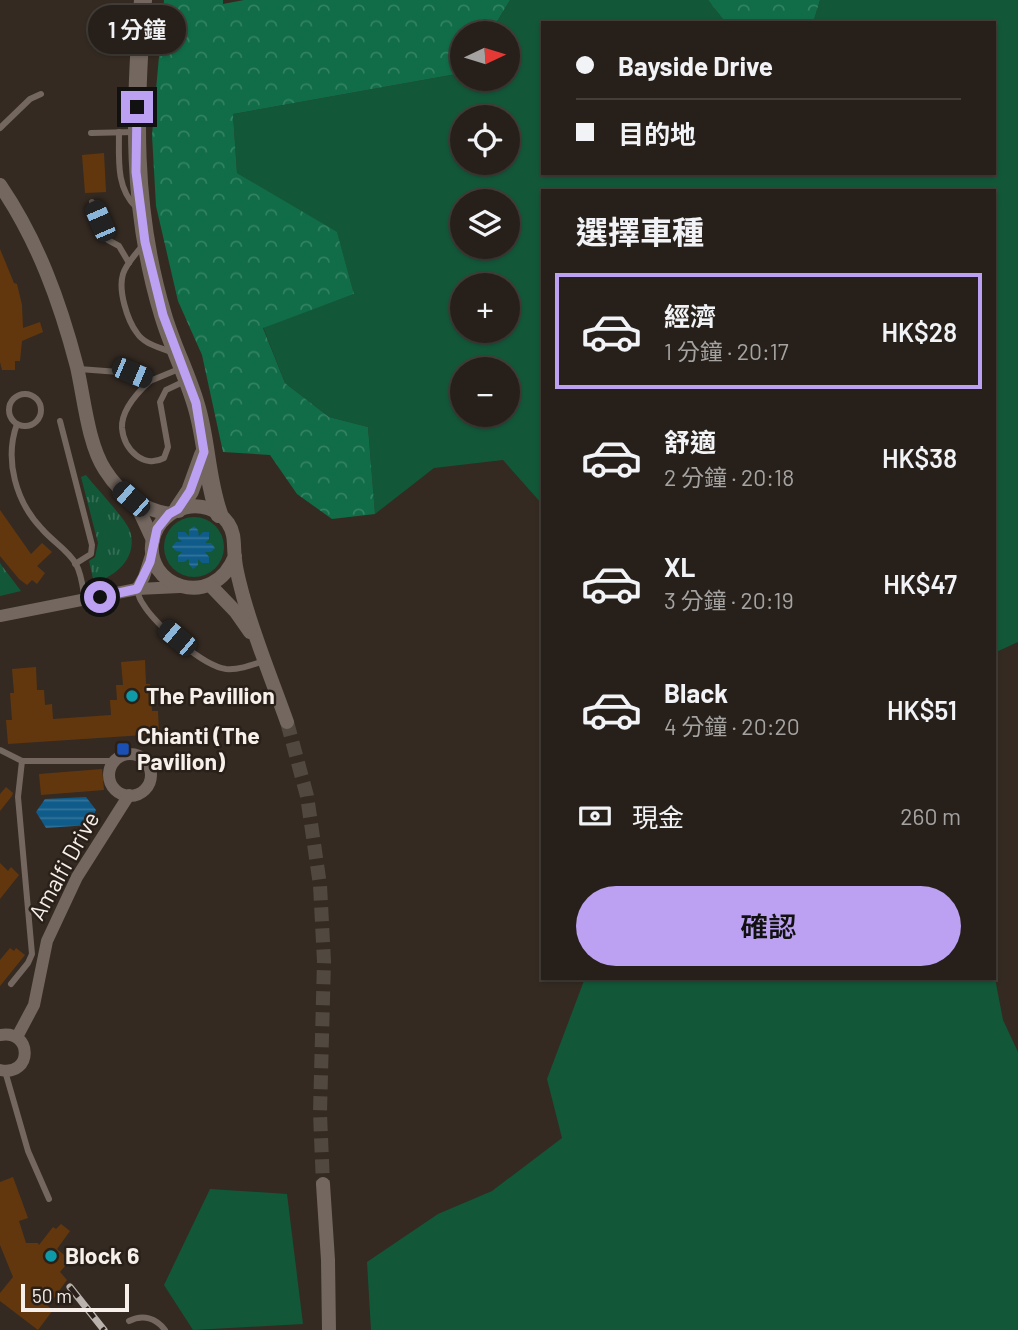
<!DOCTYPE html>
<html lang="zh-TW">
<head>
<meta charset="utf-8">
<style>
	body { margin:0; font-family:Barlow,"Noto Sans TC",sans-serif; background:#332d27; color:#f1f3f6; height:100vh; display:flex; flex-direction:column; font-size:26px; white-space:nowrap }
	* { box-sizing:border-box; margin:0 }
	p { font-size:23px; color:#a4a3a2 }
	.icon { flex:none; width:38px; height:38px; fill:none; stroke:currentColor; stroke-width:2; stroke-linecap:round; stroke-linejoin:round }
	.map { position:relative; flex:1; overflow:hidden }
	.drawer { position:absolute; left:541px; top:189px; width:455px; height:791px; display:flex; flex-direction:column; background:#27201a; border-radius:0px; box-shadow:0 2px 5px #0004,0 0 0 2px #433e39 }
	.drawer>* { flex:none }
	.top-card { position:absolute; left:541px; top:21px; width:455px; height:154px; border-radius:0px; box-shadow:0 2px 5px #0004,0 0 0 2px #433e39; display:grid; align-content:center; height:154px; padding:0 35px; background:#27201a }
	.needle { width:46px; rotate:86deg }
	.controls { position:absolute; left:450px; top:21px; display:grid; gap:14px }
	.controls a { display:grid; place-items:center; width:70px; height:70px; border-radius:50%; background:#27201a; box-shadow:0 2px 5px #0004,0 0 0 2px #433e39; font-size:35px }
	.scale { position:absolute; left:21px; bottom:18px; width:108px; box-sizing:border-box; padding-left:7px; border:4px solid #f6efea; border-top:0; font-size:19px; line-height:24px; white-space:nowrap; color:#f6efea; -webkit-text-stroke:5px #292019; paint-order:stroke }
	.end { position:absolute; width:32px; height:32px; margin:-16px; border:9px solid #bca0f2; background:#111; box-shadow:0 0 0 4px #111 }
	.from { border-radius:50% }
	.bubble { position:absolute; height:49px; border-radius:24px; background:#27201a; box-shadow:0 2px 5px #0004,0 0 0 2px #433e39; font-size:23px; font-weight:600; line-height:49px; text-align:center }
	.car { position:absolute; width:21px; height:42px; margin:-21px -10px; border-radius:9px; box-shadow:0 0 5px 2px #0007; background:linear-gradient(#222 24%,#8ab4d8 0 40%,#222 0 76%,#8ab4d8 0 86%,#222 0) }
	.top-card b { display:flex; align-items:center; gap:24px; height:66px; font-size:26px }
	.top-card b+b { border-top:2px solid #433e39 }
	.top-card i { width:18px; height:18px; background:#f1f3f6 }
	ul { padding:0; list-style:none }
	li { display:flex; align-items:center; gap:21px; height:116px; margin:0 14px 10px; padding:0 21px; border:4px solid transparent; border-radius:0px }
	li div { flex:1 }
	li b { display:block; font-size:26px }
	li em { font-style:normal; font-weight:600 }
	li.selected { border-color:#bca0f2 }
	li>.icon { width:63px; height:63px; stroke-width:1.5 }
	h2 { padding:0 35px; font-size:32px; line-height:84px }
	.pay { display:flex; align-items:center; gap:18px; height:77px; padding:0 35px; font-size:26px }
	.pay p { margin-inline-start:auto }
	.action { display:flex; gap:14px; margin-top:auto; padding:14px 35px }
	.action a { flex:1; height:80px; border-radius:42px; background:#bca0f2; color:#111; font-size:28px; font-weight:600; line-height:80px; text-align:center }
	.map>svg:first-child { display:block }
	.grass { fill:#135739; fill-rule:evenodd }
	.forest { fill:url(#forest-crowns) }
	.park { fill:url(#park-tufts) }
	.water { fill:url(#water-rules) }
	.building { fill:#63370d }
	.lines { fill:none; stroke-linecap:round; stroke-linejoin:round }
	.tertiary-tunnel { stroke:#514840; stroke-width:14; stroke-dasharray:14 7; stroke-linecap:butt }
	.service { stroke:#73675f; stroke-width:6 }
	.minor { stroke:#73675f; stroke-width:12 }
	.tertiary { stroke:#73675f; stroke-width:14 }
	.secondary { stroke:#73675f; stroke-width:18 }
	.rail-casing { stroke:#bab3ad; stroke-width:7 }
	.rail { stroke:#292019; stroke-width:4.5; stroke-dasharray:13; stroke-linecap:butt }
	.route { stroke:#bca0f2; stroke-width:9 }
	.culture-dot { fill:#0f9aa8; stroke:#292019; stroke-width:2.5 }
	.transit-dot { fill:#1a4fb4; stroke:#292019; stroke-width:2.5 }
	.labels { text-anchor:middle; stroke-width:5; stroke-linejoin:round; paint-order:stroke }
	.poi-label { font-size:23px; font-weight:bold; fill:#f6efea; stroke:#292019; text-anchor:start }
	.street-label { font-size:23px; fill:#f6efea; stroke:#292019 }
</style>
</head>
<body>
<div class="map">
<svg width="1018" height="1330" viewBox="0 0 1018 1330">
	<defs>
		<pattern id="forest-crowns" width="20" height="18" patternUnits="userSpaceOnUse" patternTransform="scale(1.75)"><rect width="20" height="18" fill="#106d47"/><path d="M2 6a3 3 0 1 1 6 0M12 15a3 3 0 1 1 6 0" fill="none" stroke="#338262"/></pattern>
		<pattern id="park-tufts" width="24" height="20" patternUnits="userSpaceOnUse" patternTransform="scale(1.75)"><rect width="24" height="20" fill="#135739"/><path d="M3 7l-1-3M5 7V3M7 7l1-3M15 17l-1-3M17 17v-4M19 17l1-3" fill="none" stroke="#366f56"/></pattern>
		<pattern id="water-rules" width="6" height="5" patternUnits="userSpaceOnUse" patternTransform="scale(1.75)"><rect width="6" height="5" fill="#0f5b8a"/><path d="M0 2.5h6" fill="none" stroke="#33739b"/></pattern>
	</defs>
	<rect width="100%" height="100%" fill="#342a22"/>
	<g class="grass">
		<path d="M 510,0 L 708,0 L 726,23 L 542,23 L 542,173 L 994,173 L 994,23 L 813,23 L 820,0 L 1018,0 L 1018,642 L 994,653 L 994,191 L 542,191 L 542,504 L 503,460 L 434,468 L 375,514 L 368,427 L 329,417 L 285,383 L 263,327 L 354,294 L 337,233 L 237,173 L 233,114 L 462,73 L 462,79 L 508,79 L 508,33 L 490,33 ZM 462,117 L 508,117 L 508,163 L 462,163 ZM 462,201 L 508,201 L 508,247 L 462,247 ZM 462,285 L 508,285 L 508,331 L 462,331 ZM 462,369 L 508,369 L 508,415 L 462,415 Z"/>
		<circle cx="194" cy="547" r="30"/>
		<polygon points="994,973 1003,1020 1018,1052 1018,1330 371,1330 367,1262 438,1214 492,1191 562,1138 547,1079 585,978 994,978"/>
		<polygon points="210,1189 287,1194 303,1324 193,1330 164,1285"/>
	</g>
	<g class="forest">
		<polygon points="164,0 223,0 223,4 244,0 510,0 490,33 462,33 462,73 233,114 237,173 337,232 354,294 263,328 285,383 329,417 368,427 375,514 332,519 297,494 270,455 223,452 202,355 178,301 156,206 152,135"/>
		<polygon points="708,0 820,0 813,23 726,23"/>
	</g>
	<g class="park">
		<path d="M 86,475 C 95,487 126,519 130,531 C 138,557 117,576 94,583 L 89,561 L 95,557 L 98,543 L 81,477 Z"/>
		<polygon points="0,563 2,566 21,591 0,596"/>
	</g>
	<g class="water">
		<polygon points="194,526 198,530 199,536 203,532 209,532 209,539 205,543 211,543 215,548 211,552 205,552 209,557 209,563 202,563 198,559 198,565 193,569 189,564 189,559 184,562 178,562 178,556 182,552 176,551 172,547 176,542 182,542 178,538 178,532 185,532 189,536 189,530"/>
		<polygon points="86,797 96,810 89,825 46,828 36,812 45,799"/>
	</g>
	<g class="building">
		<polygon points="104,153 106,192 85,193 82,155"/>
		<polygon points="0,249 14,283 17,284 22,305 23,328 40,322 43,332 22,341 20,361 15,361 15,370 2,370 0,362"/>
		<polygon points="0,510 31,554 42,543 52,552 37,566 45,573 37,584 32,580 27,585 19,579 0,556"/>
		<polygon points="145,660 146,684 150,684 152,711 158,711 159,734 8,744 6,720 12,720 10,693 14,693 12,669 36,667 37,690 44,690 45,705 52,704 53,719 111,715 110,700 117,700 116,685 123,685 121,662"/>
		<polygon points="102,769 104,790 41,795 39,774"/>
		<polygon points="6,787 13,793 12,796 0,811 0,794"/>
		<polygon points="0,863 8,871 11,867 19,875 0,899"/>
		<polygon points="10,948 14,951 16,948 25,955 0,986 0,960"/>
		<polygon points="13,1177 28,1218 19,1221 26,1243 38,1243 39,1245 53,1227 56,1229 61,1224 70,1231 57,1249 70,1260 60,1272 67,1280 48,1306 53,1310 38,1330 0,1301 0,1293 13,1277 0,1245 0,1182"/>
	</g>
	<g class="lines">
		<polyline class="tertiary-tunnel" points="287,722 307,796 320,885 324,961 320,1113 323,1184"/>
		<g class="service">
			<polyline points="0,128 30,99 41,94"/>
			<path d="M 119,132 C 119,160 116,188 136,207"/>
			<polyline points="91,133 134,132"/>
			<polyline points="92,202 108,240 119,246 129,263"/>
			<path d="M 142,246 C 136,254 126,264 123,274 C 118,290 127,320 137,333 C 144,344 159,347 171,352"/>
			<polyline points="79,369 132,373 150,381 179,369"/>
			<path d="M 150,381 C 138,392 121,410 122,428 C 124,450 144,469 164,458 L 168,447 L 160,402 L 166,390 L 185,381"/>
			<circle cx="25" cy="410" r="16"/>
			<polyline points="60,421 92,545 91,554 75,564"/>
			<path d="M 17,424 C 4,460 16,502 42,529 C 52,541 68,550 76,564 C 82,575 83,589 85,601"/>
			<path d="M 137,589 C 138,594 140,600 143,604 C 155,624 203,666 226,669 C 239,670 252,665 264,661"/>
			<polyline points="0,750 22,761"/>
			<polyline points="11,984 28,963 32,954 18,797 22,761 114,761"/>
			<polyline points="5,1071 28,1151 49,1199"/>
			<path d="M 129,1321 C 143,1314 156,1318 165,1330"/>
		</g>
		<g class="minor">
			<polyline points="137,589 144,577 152,552"/>
			<polyline points="0,616 137,589 180,587"/>
			<circle cx="130" cy="775" r="21"/>
			<path d="M 0,1035 C 33,1029 33,1077 0,1070"/>
			<polyline points="17,1037 34,1005 47,941 77,877 129,795"/>
		</g>
		<g class="tertiary">
			<path d="M 0,185 C 38,241 60,302 77,367 C 84,398 88,444 105,470 C 120,494 142,509 169,514"/>
			<polyline points="132,501 140,512 153,540"/>
			<path d="M 235,556 C 213,612 142,586 153,539 C 161,505 207,494 228,523 C 236,535 233,546 235,559 C 236,571 240,584 243,596 C 255,639 272,680 287,722"/>
			<polyline points="210,585 236,612 250,632"/>
			<polyline points="323,1184 328,1260 329,1330"/>
		</g>
		<g class="secondary">
			<path d="M 143,0 C 134,108 131,210 163,315 C 172,346 187,374 196,405 C 207,440 206,478 219,514"/>
			<polyline points="178,509 190,491 203,455"/>
		</g>
		<g class="rail-casing">
			<polyline id="rail" points="70,1287 104,1330"/>
		</g>
		<use href="#rail" class="rail"/>
	</g>
	<g class="lines">
		<polyline class="route" points="100,597 137,589 150,562 157,529 169,514 178,509 190,491 204,452 196,403 163,315 145,242 136,172 137,107"/>
	</g>
	<g class="culture-dot">
		<circle cx="132" cy="696" r="7"/>
		<circle cx="51" cy="1256" r="7"/>
	</g>
	<rect class="transit-dot" x="116" y="742" width="14" height="14" rx="3.5"/>
	<g class="labels">
		<g class="poi-label">
			<text x="146" y="704">The Pavillion</text>
			<text x="137" y="744">Chianti (The<tspan x="137" dy="26">Pavilion)</tspan></text>
			<text x="65" y="1264">Block 6</text>
		</g>
		<g class="street-label">
			<text transform="translate(64 866) rotate(-61)" y="8">Amalfi Drive</text>
		</g>
	</g>
</svg>
<div class="controls">
<a><svg class="needle" viewBox="-14 -14 28 28"><path d="M0-13l5 13h-10z" fill="#e53935"/><path d="M0 13l5-13h-10z" fill="#a4a3a2"/></svg></a>
<a><svg class="icon" aria-label="locate" viewBox="0 0 24 24"><circle cx="12" cy="12" r="6"/><path d="M12 2v4M12 18v4M2 12h4M18 12h4"/></svg></a>
<a><svg class="icon" aria-label="layers" viewBox="0 0 24 24"><path d="M12 4l9 5-9 5-9-5zM3 14l9 5 9-5"/></svg></a>
<a>+</a>
<a>−</a>
</div>
<div class="scale">50 m</div>
<i class="end from" style="left:100px;top:597px"></i>
<i class="end" style="left:137px;top:107px"></i>
<div class="bubble" style="left:88px;top:5px;width:98px">1 分鐘</div>
<i class="car" style="left:100px;top:221px;rotate:337deg"></i>
<i class="car" style="left:132px;top:373px;rotate:113deg"></i>
<i class="car" style="left:131px;top:499px;rotate:311deg"></i>
<i class="car" style="left:177px;top:638px;rotate:310deg"></i>
<div class="top-card">
<b><i class="from"></i>Bayside Drive</b>
<b><i></i>目的地</b>
</div>
<section class="drawer">
<h2>選擇車種</h2>
<ul>
<li class="selected"><svg class="icon" aria-label="car" viewBox="0 0 24 24"><path d="M5 17H2v-5l4-1 3-4h7l3 4 3 1v5h-3M9 17h6M6 11h13"/><circle cx="7" cy="17" r="2"/><circle cx="17" cy="17" r="2"/></svg><div><b>經濟</b><p>1 分鐘 · 20:17</p></div><em>HK$28</em></li>
<li><svg class="icon" aria-label="car" viewBox="0 0 24 24"><path d="M5 17H2v-5l4-1 3-4h7l3 4 3 1v5h-3M9 17h6M6 11h13"/><circle cx="7" cy="17" r="2"/><circle cx="17" cy="17" r="2"/></svg><div><b>舒適</b><p>2 分鐘 · 20:18</p></div><em>HK$38</em></li>
<li><svg class="icon" aria-label="car" viewBox="0 0 24 24"><path d="M5 17H2v-5l4-1 3-4h7l3 4 3 1v5h-3M9 17h6M6 11h13"/><circle cx="7" cy="17" r="2"/><circle cx="17" cy="17" r="2"/></svg><div><b>XL</b><p>3 分鐘 · 20:19</p></div><em>HK$47</em></li>
<li><svg class="icon" aria-label="car" viewBox="0 0 24 24"><path d="M5 17H2v-5l4-1 3-4h7l3 4 3 1v5h-3M9 17h6M6 11h13"/><circle cx="7" cy="17" r="2"/><circle cx="17" cy="17" r="2"/></svg><div><b>Black</b><p>4 分鐘 · 20:20</p></div><em>HK$51</em></li>
</ul>
<div class="pay"><svg class="icon" aria-label="cash" viewBox="0 0 24 24"><path d="M3 7h18v10H3z"/><circle cx="12" cy="12" r="2"/></svg>現金<p>260 m</p></div>
<div class="action"><a>確認</a></div>
</section>
</div>
</body>
</html>
